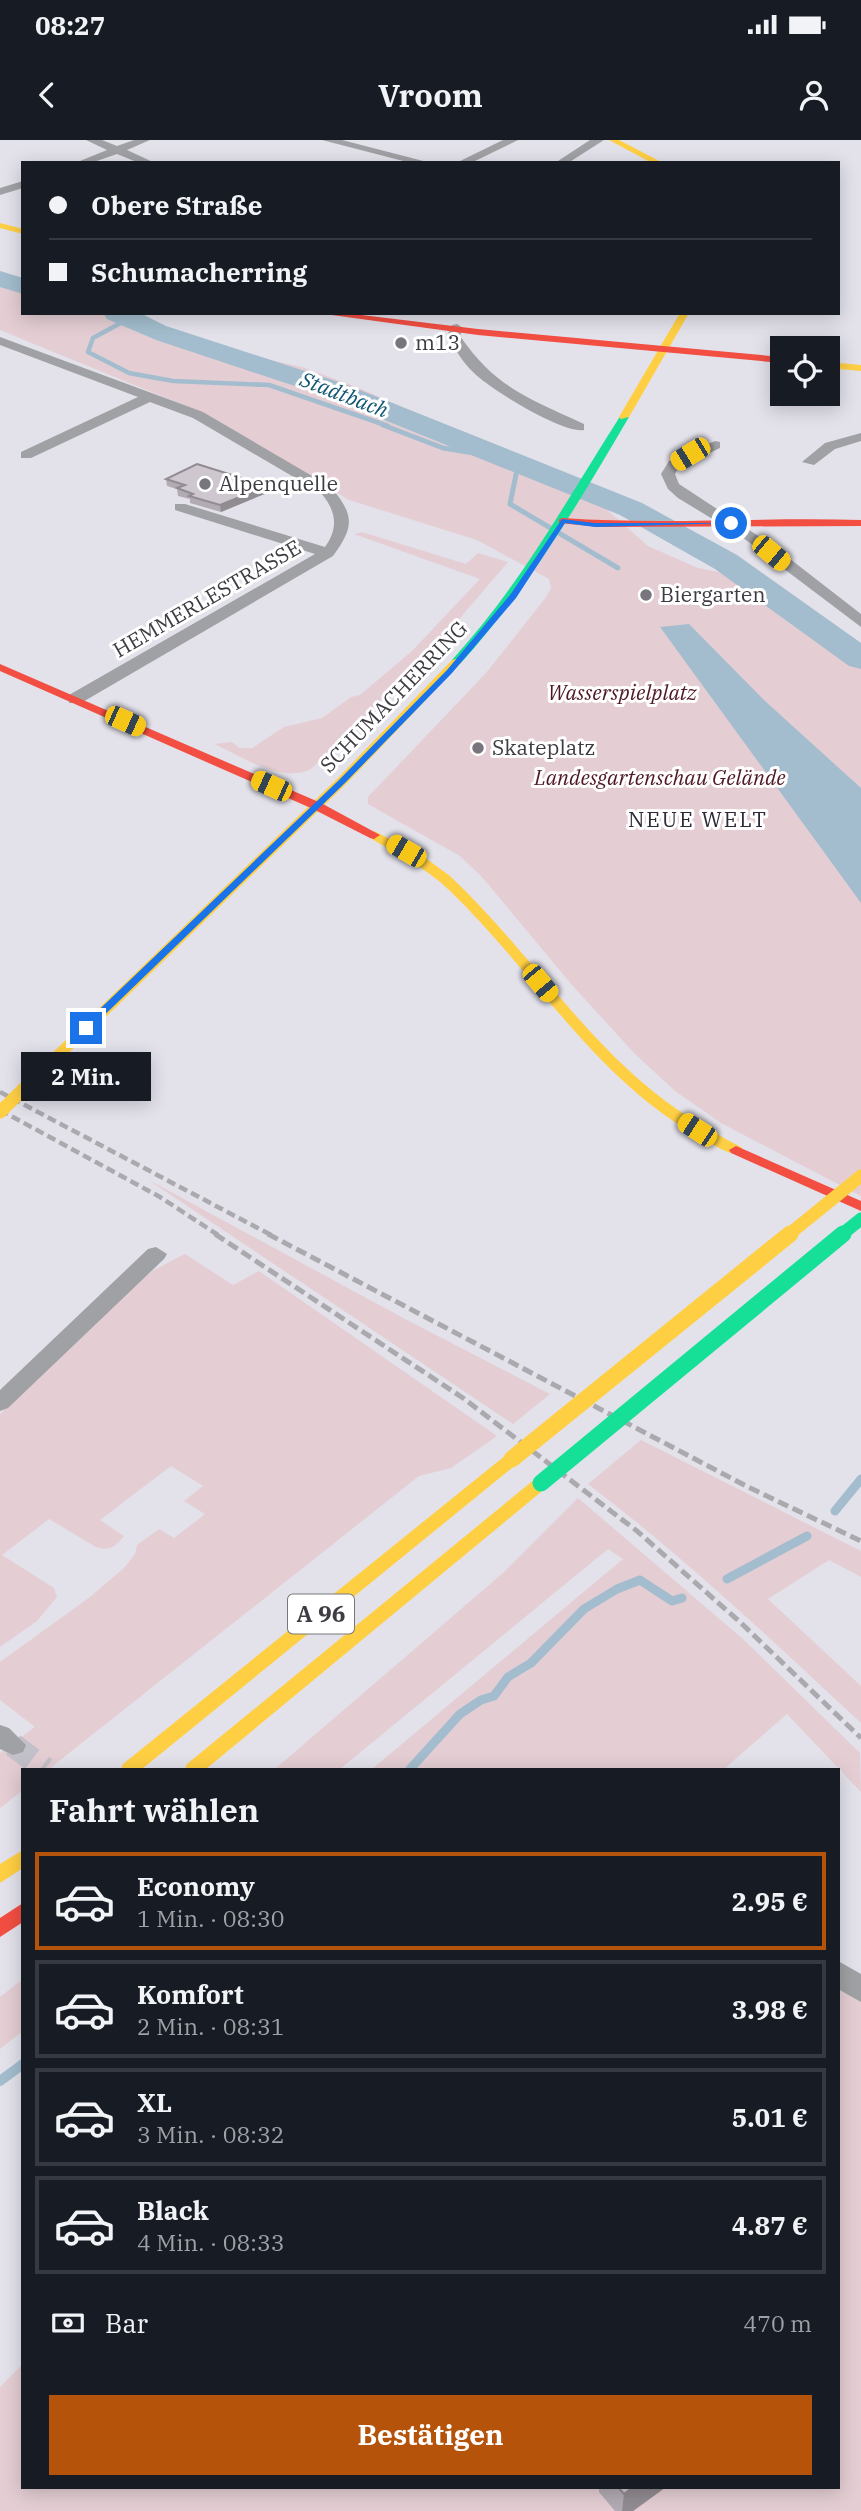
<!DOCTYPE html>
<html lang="de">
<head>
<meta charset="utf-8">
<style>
	body { margin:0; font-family:"IBM Plex Serif",serif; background:#20242c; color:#f1f3f6; height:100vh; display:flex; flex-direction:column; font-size:26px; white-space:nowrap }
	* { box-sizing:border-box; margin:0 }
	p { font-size:23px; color:#9ea1a6 }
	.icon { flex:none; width:38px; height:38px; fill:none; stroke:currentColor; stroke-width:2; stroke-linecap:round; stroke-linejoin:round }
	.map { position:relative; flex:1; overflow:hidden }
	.side { position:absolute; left:21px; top:1628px; width:819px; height:721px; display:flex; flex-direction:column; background:#171b24; border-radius:0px; box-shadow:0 4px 18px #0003 }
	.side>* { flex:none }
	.guide { position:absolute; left:21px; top:21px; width:819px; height:154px; border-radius:0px; box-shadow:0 4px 18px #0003; display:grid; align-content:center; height:154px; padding:0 28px; background:#171b24 }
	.buttons { position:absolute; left:770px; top:196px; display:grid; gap:14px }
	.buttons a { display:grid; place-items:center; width:70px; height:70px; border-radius:0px; background:#171b24; box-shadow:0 4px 18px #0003; font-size:35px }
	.end { position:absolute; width:32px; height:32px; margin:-16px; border:9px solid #1a73e8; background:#fff; box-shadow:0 0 0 4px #fff }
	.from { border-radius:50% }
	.bubble { position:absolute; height:49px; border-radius:0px; background:#171b24; box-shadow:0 4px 18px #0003; font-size:23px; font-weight:700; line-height:49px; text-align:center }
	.car { position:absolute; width:21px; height:42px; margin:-21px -10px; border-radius:9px; box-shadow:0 0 5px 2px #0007; background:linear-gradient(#f5c518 24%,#345 0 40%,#f5c518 0 76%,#345 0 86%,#f5c518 0) }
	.guide b { display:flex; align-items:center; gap:24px; height:66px; font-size:26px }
	.guide b+b { border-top:2px solid #363941 }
	.guide i { width:18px; height:18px; background:#f1f3f6 }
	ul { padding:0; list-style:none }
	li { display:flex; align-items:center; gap:21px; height:98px; margin:0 14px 10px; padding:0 14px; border:4px solid #363941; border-radius:0px }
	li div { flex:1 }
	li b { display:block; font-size:26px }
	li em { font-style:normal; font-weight:700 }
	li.active { border-color:#b45309 }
	li>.icon { width:63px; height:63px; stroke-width:1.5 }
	h2 { padding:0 28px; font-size:32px; line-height:84px }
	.pay { display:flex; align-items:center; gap:18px; height:77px; padding:0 28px; font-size:26px }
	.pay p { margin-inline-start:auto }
	.button { display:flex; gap:14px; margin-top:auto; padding:14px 28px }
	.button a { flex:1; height:80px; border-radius:0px; background:#b45309; color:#fff; font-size:28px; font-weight:700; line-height:80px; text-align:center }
	.status { display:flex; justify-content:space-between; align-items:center; height:49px; padding:0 35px; background:#171b24; direction:ltr }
	.status svg { height:19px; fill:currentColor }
	header { display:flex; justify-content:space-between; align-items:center; height:91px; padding:0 28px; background:#171b24; font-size:32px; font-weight:700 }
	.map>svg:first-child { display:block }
	.green { fill:#e4ced4 }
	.water { fill:#a3bdce }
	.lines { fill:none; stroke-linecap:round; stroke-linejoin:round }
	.stream-far3 { stroke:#a3bdce; stroke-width:4.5 }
	.stream-far2 { stroke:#a3bdce; stroke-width:5 }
	.stream-far1 { stroke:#a3bdce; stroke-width:9 }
	.stream { stroke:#a3bdce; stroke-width:10 }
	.river { fill:#a3bdce; fill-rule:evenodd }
	.street-tunnel { stroke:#c2c0c8; stroke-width:24; stroke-dasharray:24 12; stroke-linecap:butt }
	.street { fill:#a0a1a4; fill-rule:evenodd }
	.fast { fill:#16e098; fill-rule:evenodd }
	.slow { fill:#ffcf43; fill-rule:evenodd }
	.jam { fill:#f24e42; fill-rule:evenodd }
	.rail-far1 { stroke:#a9a9ae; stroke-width:4.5; stroke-dasharray:9 4.5; stroke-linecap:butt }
	.rail { stroke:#a9a9ae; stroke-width:5; stroke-dasharray:11 5; stroke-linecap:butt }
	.fast-bridge-far1 { stroke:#16e098; stroke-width:13 }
	.fast-bridge { stroke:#16e098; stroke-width:17 }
	.slow-bridge-far1 { stroke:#ffcf43; stroke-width:13 }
	.slow-bridge { stroke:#ffcf43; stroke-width:17 }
	.wall { fill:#b2abb3 }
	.shaded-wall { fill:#918b92 }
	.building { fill:#cfc7d0; stroke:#918b92; stroke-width:2 }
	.route { fill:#1a73e8 }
	.poi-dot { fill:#78757d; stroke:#fff; stroke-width:2.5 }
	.labels { text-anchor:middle; stroke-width:6; stroke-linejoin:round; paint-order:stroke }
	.far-poi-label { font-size:21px; fill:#3e3b42; stroke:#fff; text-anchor:start }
	.far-water-label { font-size:21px; font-style:italic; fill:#0e5572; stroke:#fff }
	.far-street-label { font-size:21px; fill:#3e3b42; stroke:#fff }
	.far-park-label { font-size:21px; font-style:italic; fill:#4e1824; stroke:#fff }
	.far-neighbourhood-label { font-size:21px; letter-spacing:2px; fill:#2f2a37; stroke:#fff }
	.shield { fill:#fff; stroke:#78767b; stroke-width:2 }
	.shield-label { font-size:23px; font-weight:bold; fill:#3e3b42 }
</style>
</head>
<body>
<div class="status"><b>08:27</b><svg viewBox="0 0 49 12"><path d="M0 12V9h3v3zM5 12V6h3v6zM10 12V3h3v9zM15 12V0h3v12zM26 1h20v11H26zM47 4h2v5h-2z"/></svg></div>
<header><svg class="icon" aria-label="back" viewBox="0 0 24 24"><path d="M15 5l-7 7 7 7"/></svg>Vroom<svg class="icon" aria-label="person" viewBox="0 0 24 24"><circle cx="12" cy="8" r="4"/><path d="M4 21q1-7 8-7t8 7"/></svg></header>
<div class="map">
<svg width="861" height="2371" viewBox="0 0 861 2371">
	<rect width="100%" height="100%" fill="#e3e1ea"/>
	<g class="green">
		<polygon points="0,135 23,143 23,173 138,173 175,194 230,211 302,227 354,246 546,329 558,348 605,368 648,406 698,428 769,442 861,504 861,1056 721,983 675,951 635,914 572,845 482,737 460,716 368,664 368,657 486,533 547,456 551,448 549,439 477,400 349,360 210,276 0,190"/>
		<path d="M 362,392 L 466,424 L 478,413 L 508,422 L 443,498 L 311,629 C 282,644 241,616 214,604 L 232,602 L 239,608 L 252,608 L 284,587 L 322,578 L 351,557 L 360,555 L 412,511 L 480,439 L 354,394 Z"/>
		<polygon points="147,1039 405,1179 550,1254 513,1284"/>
		<path d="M 185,1114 L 233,1145 L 259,1131 L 497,1296 L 451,1328 L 419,1336 L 49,1629 L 23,1629 L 23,1650 L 0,1668 L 0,1613 L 35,1587 L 0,1560 L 0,1522 L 90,1457 L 124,1428 L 135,1414 L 137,1405 L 159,1389 L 174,1398 L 205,1374 L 184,1361 L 203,1346 L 171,1326 L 100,1380 L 124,1396 C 116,1406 109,1412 96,1407 L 49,1379 L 2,1415 L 54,1448 L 57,1457 L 37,1481 L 0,1507 L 0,1274 L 136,1144 L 154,1130 Z"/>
		<path d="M 641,1300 L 861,1411 L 861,1437 L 829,1420 L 768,1459 L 861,1546 L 861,1583 C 772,1500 684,1417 588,1344 Z"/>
		<polygon points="578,1358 743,1499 860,1613 861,1652 787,1574 724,1629 372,1629 623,1419 608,1409 340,1629 275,1629 503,1433"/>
		<polygon points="23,1839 23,1891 0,1909 0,1857"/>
		<polygon points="838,1846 861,1861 861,2371 0,2371 0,2247 23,2224 23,2347 838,2347"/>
	</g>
	<polygon class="water" points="689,484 765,561 861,648 861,763 660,487"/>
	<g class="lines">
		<polyline class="stream-far3" points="130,178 93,198 88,212 129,233 173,241 269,245 388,286"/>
		<g class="stream-far2">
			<polyline points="383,285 443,308 499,317"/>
			<polyline points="518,325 510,364 618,428"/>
		</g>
		<g class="stream-far1">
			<polyline points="835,1371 861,1339"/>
			<polyline points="727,1439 807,1396"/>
			<polyline points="410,1629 460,1574 481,1560 494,1556 508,1537 531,1523 584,1469 617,1449 640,1440 672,1461 682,1458"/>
		</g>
		<polyline class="stream" points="0,1941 23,1924"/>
		<g class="river">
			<polygon points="0,131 23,138 23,154 0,147"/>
			<polygon points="103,173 140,173 166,186 345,244 642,363 737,415 861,503 861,529 849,526 715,429 620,375 325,256 156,200 107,179"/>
		</g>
		<polyline class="street-tunnel" points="13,1605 45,1629"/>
		<g class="street">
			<polygon points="86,0 102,0 117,6 134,0 150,0 127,10 155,23 139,23 117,14 91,23 75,23 107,10"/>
			<polygon points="322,0 342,0 431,23 411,23"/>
			<polygon points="503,0 518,0 471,23 456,23"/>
			<polygon points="590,0 604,0 568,23 555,23"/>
			<polygon points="23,41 23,48 0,55 0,48"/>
			<path d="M 457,184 L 463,188 L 460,196 C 496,248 528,258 584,284 L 584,290 C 563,294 488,248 473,232 C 462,222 455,208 447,196 L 452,185 Z"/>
			<path d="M 0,197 L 203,272 L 331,347 C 354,375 355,386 333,416 L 81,563 L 69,563 L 69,555 L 315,414 L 175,370 L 175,364 L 185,364 L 325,407 C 339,387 336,371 321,353 L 193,278 L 150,262 L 31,318 L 21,318 L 21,312 L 138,257 L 0,205 Z"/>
			<polygon points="861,293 861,301 835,309 814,325 802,322 825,303"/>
			<polygon points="715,301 720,302 720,308 679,327 675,334 679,344 772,405 861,474 861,487 742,397 678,358 668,349 661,334 669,321"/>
			<polygon points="156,1107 167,1114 164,1119 8,1268 0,1271 0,1250 148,1109"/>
			<polygon points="0,1585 9,1588 26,1605 23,1612 13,1615 0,1609"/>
			<polygon points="838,1821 861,1834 861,1862 838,1849"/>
		</g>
		<path class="fast" d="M 621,275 L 629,277 C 578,364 528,449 460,524 L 452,524 L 452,520 C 523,442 565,362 621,275 Z"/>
		<g class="slow">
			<polygon points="609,0 619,0 663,23 652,23"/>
			<polygon points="0,83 23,89 23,94 0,88"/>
			<polygon points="680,173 689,173 629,277 621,279 619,277"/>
			<polygon points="828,222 861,225 861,231 828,228"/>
			<polygon points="456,519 462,522 460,524 346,644 52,929 42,929 40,926 42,923 338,638 452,520"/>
			<path d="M 374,691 L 420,714 L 450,736 C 519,801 571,881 643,943 C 673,969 706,989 741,1007 L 743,1010 L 741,1013 C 729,1016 717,1006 707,1001 C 597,944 536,833 449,750 C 425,727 398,714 370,698 L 368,695 Z"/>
			<polygon points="512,1313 520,1319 518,1323 142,1629 121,1629 123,1624 506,1315"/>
			<polygon points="541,1337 549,1343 547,1347 206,1629 185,1629 187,1624 535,1339"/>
			<polygon points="23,1710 23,1728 0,1743 0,1724"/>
		</g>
		<g class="jam">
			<polygon points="317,173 345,173 478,189 782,217 782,223 478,195"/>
			<path d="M 563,378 C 662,385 762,377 861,380 L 861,386 L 600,387 L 559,383 L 559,379 Z"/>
			<polygon points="0,524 321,663 380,695 374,699 370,698 313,669 0,531"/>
			<polygon points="736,1006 861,1061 861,1071 731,1013 729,1010"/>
			<polygon points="23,1763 23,1782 0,1797 0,1778"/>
		</g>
		<g class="rail-far1">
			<polyline points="0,952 271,1095"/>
			<polyline points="0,970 160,1057 218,1095"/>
		</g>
		<g class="rail">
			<polyline points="215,1094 463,1258 637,1391 741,1483 861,1598"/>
			<polyline points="268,1094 748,1347 861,1401"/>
		</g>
		<polyline class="fast-bridge-far1" points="841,1095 861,1079"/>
		<polyline class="fast-bridge" points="541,1343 843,1094"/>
		<g class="slow-bridge-far1">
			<polyline points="0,972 47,926"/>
			<polyline points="788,1095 861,1036"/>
		</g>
		<polyline class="slow-bridge" points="512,1319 790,1094"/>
	</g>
	<g class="wall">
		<polygon points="166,339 267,353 221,372 190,363 190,359 178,356 177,349 167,346"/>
		<polygon points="599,2347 666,2347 633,2371 615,2371 599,2352"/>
	</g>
	<g class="shaded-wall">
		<polygon points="267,346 267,353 221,372 220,365"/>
		<polygon points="633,2347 666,2347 633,2371 622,2371 624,2354"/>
	</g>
	<g class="building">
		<polygon points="197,324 267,346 220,365 189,356 193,354 177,348 185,345 166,339"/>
		<polygon points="618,2347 633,2347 624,2354"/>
	</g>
	<polygon class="route" points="562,379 595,383 735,383 595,387 565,383 516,458 452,533 345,643 89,890 82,890 82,886 339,640 447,530 510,455"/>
	<g class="poi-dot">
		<circle cx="401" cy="203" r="7"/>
		<circle cx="205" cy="344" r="7"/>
		<circle cx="646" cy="455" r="7"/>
		<circle cx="478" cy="608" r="7"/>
	</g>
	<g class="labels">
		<g class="far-poi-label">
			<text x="415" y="210">m13</text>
			<text x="219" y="351">Alpenquelle</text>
			<text x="660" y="462">Biergarten</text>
			<text x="492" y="615">Skateplatz</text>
		</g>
		<g class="far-water-label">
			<text transform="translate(344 255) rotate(21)" y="7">Stadtbach</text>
		</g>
		<g class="far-street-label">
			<text transform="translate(207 459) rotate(-30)" y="7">HEMMERLESTRASSE</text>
			<text transform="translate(394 557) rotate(-46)" y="7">SCHUMACHERRING</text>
		</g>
		<g class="far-park-label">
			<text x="622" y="560">Wasserspielplatz</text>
			<text x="660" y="645">Landesgartenschau Gelände</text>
		</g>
		<g class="far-neighbourhood-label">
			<text x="698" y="687">NEUE WELT</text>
		</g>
		<rect class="shield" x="288" y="1454.5" width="66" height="39" rx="5"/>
		<g class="shield-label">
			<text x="321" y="1482">A 96</text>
		</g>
	</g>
</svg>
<div class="buttons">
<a><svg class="icon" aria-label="locate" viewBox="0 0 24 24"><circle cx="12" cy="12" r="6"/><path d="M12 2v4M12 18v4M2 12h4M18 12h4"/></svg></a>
</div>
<i class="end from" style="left:731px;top:383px"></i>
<i class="end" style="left:86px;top:888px"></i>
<div class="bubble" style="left:21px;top:912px;width:130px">2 Min.</div>
<i class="car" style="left:690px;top:314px;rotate:239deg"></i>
<i class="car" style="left:771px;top:413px;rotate:130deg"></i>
<i class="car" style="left:125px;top:581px;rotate:114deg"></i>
<i class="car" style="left:271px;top:646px;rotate:294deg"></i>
<i class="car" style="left:406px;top:711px;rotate:300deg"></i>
<i class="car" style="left:540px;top:843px;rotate:140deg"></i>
<i class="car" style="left:697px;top:990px;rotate:303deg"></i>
<div class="guide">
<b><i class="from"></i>Obere Straße</b>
<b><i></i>Schumacherring</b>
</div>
<section class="side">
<h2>Fahrt wählen</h2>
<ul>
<li class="active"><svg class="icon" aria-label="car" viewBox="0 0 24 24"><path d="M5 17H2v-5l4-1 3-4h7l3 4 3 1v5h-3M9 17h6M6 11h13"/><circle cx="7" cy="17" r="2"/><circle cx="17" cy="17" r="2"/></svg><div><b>Economy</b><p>1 Min. · 08:30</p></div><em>2.95 €</em></li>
<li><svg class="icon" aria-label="car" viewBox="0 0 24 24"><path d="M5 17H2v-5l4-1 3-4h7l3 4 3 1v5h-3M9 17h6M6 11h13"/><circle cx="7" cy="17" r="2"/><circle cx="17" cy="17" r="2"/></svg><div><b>Komfort</b><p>2 Min. · 08:31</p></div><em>3.98 €</em></li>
<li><svg class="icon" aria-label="car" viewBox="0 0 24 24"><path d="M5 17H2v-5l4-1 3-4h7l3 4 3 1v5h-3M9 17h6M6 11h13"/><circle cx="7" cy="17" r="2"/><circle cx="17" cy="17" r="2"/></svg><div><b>XL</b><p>3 Min. · 08:32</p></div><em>5.01 €</em></li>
<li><svg class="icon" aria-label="car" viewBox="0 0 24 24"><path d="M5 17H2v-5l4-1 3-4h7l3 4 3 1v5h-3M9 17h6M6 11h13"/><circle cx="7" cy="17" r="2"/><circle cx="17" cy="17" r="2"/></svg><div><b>Black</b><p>4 Min. · 08:33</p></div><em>4.87 €</em></li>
</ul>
<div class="pay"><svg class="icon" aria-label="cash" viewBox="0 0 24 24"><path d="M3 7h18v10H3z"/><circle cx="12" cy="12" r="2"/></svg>Bar<p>470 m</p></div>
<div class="button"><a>Bestätigen</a></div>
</section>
</div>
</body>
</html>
